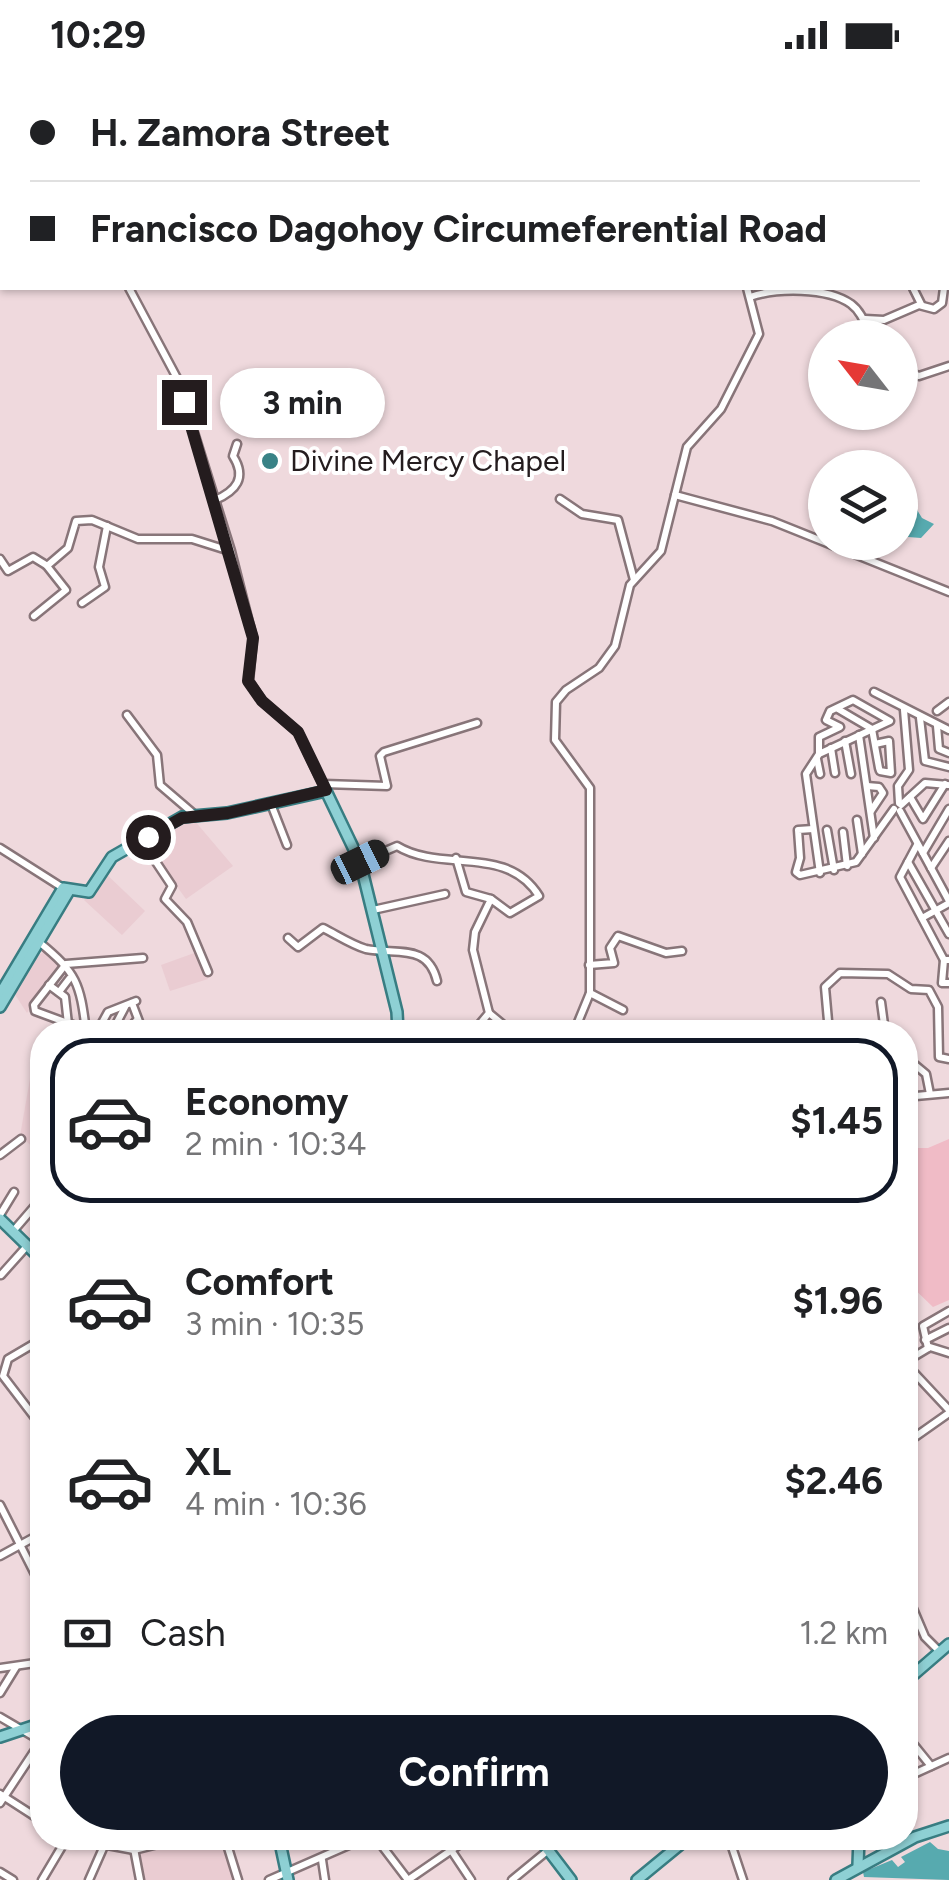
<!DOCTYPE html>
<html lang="en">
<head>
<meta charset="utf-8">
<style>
	body { margin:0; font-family:Figtree,sans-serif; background:#f2f2f2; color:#202124; height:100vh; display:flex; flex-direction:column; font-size:38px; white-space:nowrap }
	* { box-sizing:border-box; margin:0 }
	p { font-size:32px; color:#757577 }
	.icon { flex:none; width:55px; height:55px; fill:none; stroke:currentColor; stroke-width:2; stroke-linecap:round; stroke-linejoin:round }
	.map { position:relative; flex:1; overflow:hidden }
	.panel { position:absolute; left:30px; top:950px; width:888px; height:830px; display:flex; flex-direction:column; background:#fff; border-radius:40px; box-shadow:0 2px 8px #0004 }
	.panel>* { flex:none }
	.hud { position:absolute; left:0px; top:0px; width:950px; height:220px; box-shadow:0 2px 8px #0004; display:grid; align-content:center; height:220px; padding:0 30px; background:#fff }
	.needle { width:65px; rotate:301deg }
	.controls { position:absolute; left:808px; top:250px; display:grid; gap:20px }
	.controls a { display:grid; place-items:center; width:110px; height:110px; border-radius:50%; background:#fff; box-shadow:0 2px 8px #0004; font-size:50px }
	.end { position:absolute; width:45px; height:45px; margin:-22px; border:12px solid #241c1e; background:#fff; box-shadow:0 0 0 5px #fff }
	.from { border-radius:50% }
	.bubble { position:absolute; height:70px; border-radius:35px; background:#fff; box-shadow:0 2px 8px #0004; font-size:32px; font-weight:700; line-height:70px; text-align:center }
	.car { position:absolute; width:30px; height:60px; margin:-30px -15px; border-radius:12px; box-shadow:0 0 8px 2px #0007; background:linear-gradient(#222 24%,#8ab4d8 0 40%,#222 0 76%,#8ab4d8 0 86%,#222 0) }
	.hud b { display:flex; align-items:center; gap:35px; height:95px; font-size:38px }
	.hud b+b { border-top:2px solid #e0e0e0 }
	.hud i { width:25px; height:25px; background:#202124 }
	ul { padding:18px 0 0; list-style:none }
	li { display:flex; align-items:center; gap:30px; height:165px; margin:0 20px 15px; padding:0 10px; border:5px solid transparent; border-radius:40px }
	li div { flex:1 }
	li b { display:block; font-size:38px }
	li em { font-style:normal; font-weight:700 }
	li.active { border-color:#111827 }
	li>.icon { width:90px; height:90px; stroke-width:1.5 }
	.pay { display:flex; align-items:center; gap:25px; height:110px; padding:0 30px; font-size:38px }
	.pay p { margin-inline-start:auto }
	.action { display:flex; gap:20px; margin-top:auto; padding:20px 30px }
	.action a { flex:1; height:115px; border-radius:60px; background:#111827; color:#fff; font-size:40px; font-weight:700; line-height:115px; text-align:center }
	.status { display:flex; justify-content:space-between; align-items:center; height:70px; padding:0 50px; background:#fff; direction:ltr }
	.status svg { height:28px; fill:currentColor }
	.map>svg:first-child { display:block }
	.built { fill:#eaccd2 }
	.green { fill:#f0bbc6 }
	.water { fill:#57aaaf }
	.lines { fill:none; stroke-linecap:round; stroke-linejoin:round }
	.minor-casing { stroke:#887579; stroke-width:11 }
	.major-casing { stroke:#387d82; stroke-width:14 }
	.minor { stroke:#fff; stroke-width:6 }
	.major { stroke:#8ed0d4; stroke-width:9 }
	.route { stroke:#241c1e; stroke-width:12 }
	.poi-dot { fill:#398286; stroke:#fff; stroke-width:4 }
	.labels { text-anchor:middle; stroke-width:8; stroke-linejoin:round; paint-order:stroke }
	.poi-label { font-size:30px; fill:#241c1e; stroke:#fff; text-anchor:start }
</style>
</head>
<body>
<div class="status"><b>10:29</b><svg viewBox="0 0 49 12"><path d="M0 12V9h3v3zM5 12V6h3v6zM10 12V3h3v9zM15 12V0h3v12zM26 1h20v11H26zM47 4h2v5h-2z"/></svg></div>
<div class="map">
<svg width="949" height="1810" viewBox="0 0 949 1810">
	<rect width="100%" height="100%" fill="#efd9dd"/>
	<g class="built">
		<polygon points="182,750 194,750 233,796 186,829 145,772"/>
		<polygon points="103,801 145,841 122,865 84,830 95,823"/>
		<polygon points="46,881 60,892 27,943 14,923 35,887"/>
		<polygon points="197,882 208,909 170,921 161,895"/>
		<polygon points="42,1000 42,1085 20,1066 31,1003"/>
		<polygon points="199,1768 221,1768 235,1810 144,1810 139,1784"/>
	</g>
	<polygon class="green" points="949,1069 949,1230 933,1237 905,1210 905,1078 928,1078"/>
	<g class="water">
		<polygon points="900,412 922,448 934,454 921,468 908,467 900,456"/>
		<polygon points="930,1772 938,1779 949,1781 949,1810 864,1807 863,1802 892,1790 898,1797 905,1792 901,1787"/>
	</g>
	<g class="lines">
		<g class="minor-casing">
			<g id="minor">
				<polyline points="6,0 7,2"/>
				<polyline points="640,0 641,2"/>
				<polyline points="948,29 949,28"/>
				<polyline points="0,85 2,68"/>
				<polyline points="948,159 948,158"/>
				<polyline points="0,166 2,167"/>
				<polyline points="948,191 948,201"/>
				<polyline points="129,218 177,308 231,481 253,568 249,611 262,631 298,662 326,721"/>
				<polyline points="913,218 921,234"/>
				<path d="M 750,227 C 776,218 827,217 851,234 C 863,243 865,256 871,268"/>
				<polyline points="865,249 884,250 919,235 934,239 942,233 944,218"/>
				<polyline points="900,298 919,306 949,296"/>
				<polyline points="675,425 772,451 949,522"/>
				<polyline points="560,429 582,444 618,450 634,510"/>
				<path d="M 215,430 C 236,421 247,408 233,386 L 237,374"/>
				<polyline points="0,489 8,501 33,487 46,495"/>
				<polyline points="82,533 105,517 99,497 107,456"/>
				<polyline points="34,546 66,520 47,496 68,478 76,451 92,450 138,469 192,469 230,481"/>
				<polyline points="874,622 949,660"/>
				<polyline points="838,639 872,659 879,698 880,701 891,703 889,671 875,674"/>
				<polyline points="937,641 949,632"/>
				<polyline points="127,645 157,685 160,715 195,745"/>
				<polyline points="920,648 925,691 949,697"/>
				<polyline points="937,656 939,679 949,683"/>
				<polyline points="859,665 874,768"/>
				<polyline points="845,671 851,704"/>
				<polyline points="831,678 835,703"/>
				<polyline points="819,684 819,667 840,657 826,650 830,641 853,630 890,651 819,684 806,704 820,803"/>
				<polyline points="817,689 820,704"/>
				<polyline points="324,714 387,716 380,686 384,682 477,653"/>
				<polyline points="867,716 879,717 883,723 871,741"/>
				<polyline points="910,727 923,749 945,714"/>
				<polyline points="899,733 898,716 909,700 904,640"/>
				<polyline points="271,734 287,775"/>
				<polyline points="901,735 925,713 948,715"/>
				<polyline points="900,741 949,831"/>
				<polyline points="857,750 862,784"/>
				<polyline points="813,759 798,760 800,788 796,802 800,805 856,792 894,739"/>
				<polyline points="827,760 834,800"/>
				<polyline points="843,762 847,796"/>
				<polyline points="142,771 172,816 165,829 187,852 208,902"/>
				<polyline points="917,775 900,807 944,890"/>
				<polyline points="0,778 63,818"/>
				<polyline points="923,783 949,739"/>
				<polyline points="456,788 466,822 491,829 475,862 473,880 489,943 473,962"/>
				<path d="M 360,792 L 397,776 C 441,803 507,774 539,826 L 510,843 L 491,829"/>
				<polyline points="908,792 949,864"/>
				<polyline points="931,798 949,771"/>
				<polyline points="373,840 445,824"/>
				<polyline points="922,848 949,833"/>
				<path d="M 288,868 L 298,877 L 323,858 C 337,865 352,875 366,879 C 397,885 428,873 437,911"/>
				<path d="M 39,872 C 77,903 80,913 86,961"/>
				<polyline points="949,890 944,890 942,913 949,913"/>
				<polyline points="589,895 614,893 610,878 618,866 666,883 682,881"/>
				<polyline points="49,915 65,927 68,954"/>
				<polyline points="59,922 69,909"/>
				<polyline points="590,923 623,940"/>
				<polyline points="881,932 885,962"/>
				<polyline points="132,933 143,962"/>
				<polyline points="489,943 512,962"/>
				<polyline points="92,962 35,941 34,935 66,894 143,888"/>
				<polyline points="97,962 108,942 136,931"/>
				<polyline points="112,962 125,937"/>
				<polyline points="126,962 137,950"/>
				<polyline points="181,962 201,962"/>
				<polyline points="574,962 590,923 590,718 555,670 556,632 566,620 599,598 615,576 630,515 661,481 687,377 721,339 759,264 747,218"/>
				<polyline points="829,962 825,917 840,903 888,904 911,919 929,920 938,937 939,987 949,989"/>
				<polyline points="905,981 908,989 926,1004 930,1024"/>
				<polyline points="905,1027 949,1023"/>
				<polyline points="0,1085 21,1069"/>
				<polyline points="0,1145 14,1122"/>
				<polyline points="15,1159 40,1130"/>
				<polyline points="1,1205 27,1176"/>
				<polyline points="42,1269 8,1289 3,1306 42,1357"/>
				<polyline points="925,1270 949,1258"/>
				<polyline points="928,1278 923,1256 949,1241"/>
				<polyline points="905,1292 930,1277 949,1283"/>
				<polyline points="905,1293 949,1340"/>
				<polyline points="905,1374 949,1343"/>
				<polyline points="0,1435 42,1518"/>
				<polyline points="0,1486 42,1463"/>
				<polyline points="905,1520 925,1567 940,1582"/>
				<polyline points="0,1598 42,1592"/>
				<polyline points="0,1623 16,1597"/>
				<polyline points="0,1647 41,1671"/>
				<polyline points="905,1664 931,1696"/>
				<polyline points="905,1708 949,1688"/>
				<polyline points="0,1724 42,1751"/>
				<polyline points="0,1733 41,1671"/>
				<polyline points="70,1768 134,1780 182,1768"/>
				<polyline points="132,1768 140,1810"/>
				<polyline points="225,1768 238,1810"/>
				<polyline points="376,1768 408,1810"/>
				<polyline points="443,1768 471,1810"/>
				<polyline points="611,1768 614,1772"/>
				<polyline points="729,1768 743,1810"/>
				<polyline points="785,1768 786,1768"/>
				<polyline points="322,1790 325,1810"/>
				<polyline points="0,1802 13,1810"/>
				<polyline points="42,1810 67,1768"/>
				<polyline points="89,1810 104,1776"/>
				<polyline points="269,1810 365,1768"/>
				<polyline points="408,1810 469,1768"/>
				<polyline points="512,1810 563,1768"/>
			</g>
		</g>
		<g class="major-casing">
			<g id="major">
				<polyline points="0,924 63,818 89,822 112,787 182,747 227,743 326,721 360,792 397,942 398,962"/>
				<polyline points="0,937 69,821"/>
				<polyline points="0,1149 42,1190"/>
				<polyline points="905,1612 949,1574"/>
				<polyline points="0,1667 42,1653"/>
				<polyline points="279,1768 288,1810"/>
				<polyline points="539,1768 571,1810"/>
				<polyline points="858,1795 859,1768"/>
				<polyline points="637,1810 688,1768"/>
				<polyline points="836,1810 915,1767 949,1756"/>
			</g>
		</g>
		<use href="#minor" class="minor"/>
		<use href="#major" class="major"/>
	</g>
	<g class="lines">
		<polyline class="route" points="148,767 182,748 228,743 326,720 298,662 262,631 248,611 253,568 184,332"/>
	</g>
	<circle class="poi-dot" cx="270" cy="391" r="10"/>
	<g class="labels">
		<g class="poi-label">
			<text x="290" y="401">Divine Mercy Chapel</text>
		</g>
	</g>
</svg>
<div class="controls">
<a><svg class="needle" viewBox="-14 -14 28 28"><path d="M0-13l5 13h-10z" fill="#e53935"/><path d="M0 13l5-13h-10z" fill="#757577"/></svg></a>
<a><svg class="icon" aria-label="layers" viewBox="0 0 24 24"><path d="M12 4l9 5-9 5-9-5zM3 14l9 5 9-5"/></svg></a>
</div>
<i class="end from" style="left:148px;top:767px"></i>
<i class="end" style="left:184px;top:332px"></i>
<div class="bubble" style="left:220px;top:298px;width:165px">3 min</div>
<i class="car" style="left:360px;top:792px;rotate:64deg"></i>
<div class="hud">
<b><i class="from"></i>H. Zamora Street</b>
<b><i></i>Francisco Dagohoy Circumeferential Road</b>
</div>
<section class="panel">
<ul>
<li class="active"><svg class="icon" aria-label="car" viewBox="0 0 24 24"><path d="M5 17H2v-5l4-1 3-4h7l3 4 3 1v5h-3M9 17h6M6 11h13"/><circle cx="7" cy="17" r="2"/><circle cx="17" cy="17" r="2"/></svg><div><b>Economy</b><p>2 min · 10:34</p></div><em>$1.45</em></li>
<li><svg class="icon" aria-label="car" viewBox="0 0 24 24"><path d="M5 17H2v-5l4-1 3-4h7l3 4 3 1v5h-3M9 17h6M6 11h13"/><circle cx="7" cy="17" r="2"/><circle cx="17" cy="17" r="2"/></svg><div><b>Comfort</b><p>3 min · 10:35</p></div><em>$1.96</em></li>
<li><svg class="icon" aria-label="car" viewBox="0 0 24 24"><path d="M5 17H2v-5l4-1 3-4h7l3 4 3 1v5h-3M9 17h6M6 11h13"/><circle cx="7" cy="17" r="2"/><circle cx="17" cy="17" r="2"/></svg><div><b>XL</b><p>4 min · 10:36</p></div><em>$2.46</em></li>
</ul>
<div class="pay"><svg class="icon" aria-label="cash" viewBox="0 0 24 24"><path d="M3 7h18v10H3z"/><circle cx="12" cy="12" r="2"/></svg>Cash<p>1.2 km</p></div>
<div class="action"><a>Confirm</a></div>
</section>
</div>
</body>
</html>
